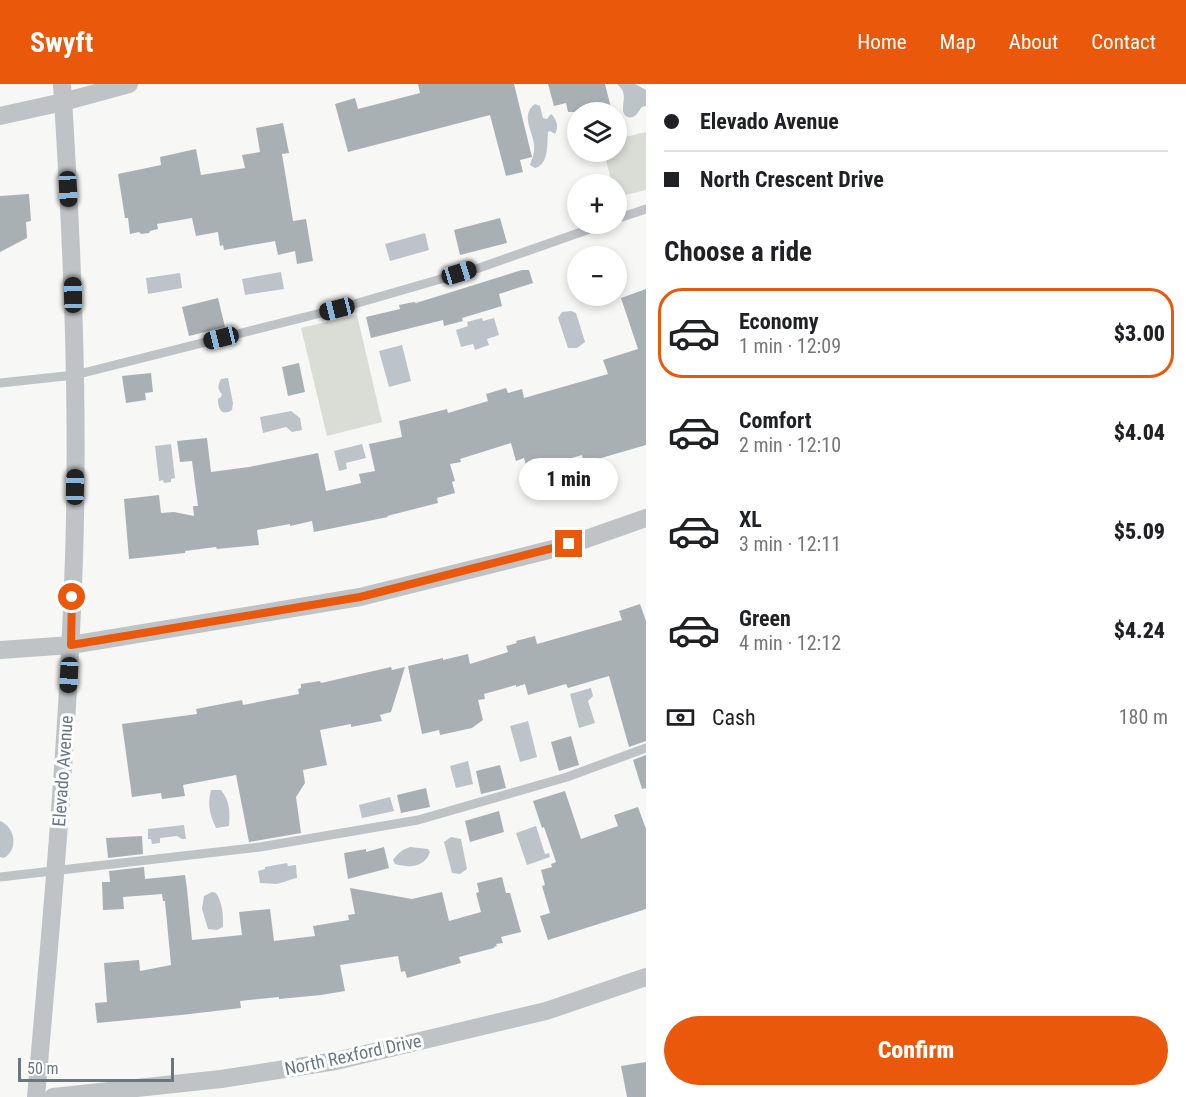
<!DOCTYPE html>
<html lang="en">
<head>
<meta charset="utf-8">
<style>
	body { margin:0; font-family:"Roboto Condensed",sans-serif; background:#f2f2f2; color:#202124; height:100vh; display:flex; flex-direction:column; font-size:22px; white-space:nowrap }
	* { box-sizing:border-box; margin:0 }
	p { font-size:20px; color:#757577 }
	.icon { flex:none; width:33px; height:33px; fill:none; stroke:currentColor; stroke-width:2; stroke-linecap:round; stroke-linejoin:round }
	.map { position:relative; flex:1; overflow:hidden }
	.side { display:flex; flex-direction:column; background:#fff; width:540px }
	.side>* { flex:none }
	.hud { display:grid; align-content:center; height:132px; padding:0 18px; background:#fff }
	.controls { position:absolute; left:567px; top:18px; display:grid; gap:12px }
	.controls a { display:grid; place-items:center; width:60px; height:60px; border-radius:50%; background:#fff; box-shadow:0 3px 9px #0003; font-size:30px }
	.scale { position:absolute; left:18px; bottom:15px; width:156px; box-sizing:border-box; padding-left:6px; border:3px solid #6a7782; border-top:0; font-size:16px; line-height:21px; white-space:nowrap; color:#6a7782; -webkit-text-stroke:4px #fff; paint-order:stroke }
	.end { position:absolute; width:27px; height:27px; margin:-14px; border:8px solid #ea580c; background:#fff; box-shadow:0 0 0 3px #fff }
	.from { border-radius:50% }
	.bubble { position:absolute; height:42px; border-radius:21px; background:#fff; box-shadow:0 3px 9px #0003; font-size:20px; font-weight:800; line-height:42px; text-align:center }
	.car { position:absolute; width:18px; height:36px; margin:-18px -9px; border-radius:8px; box-shadow:0 0 4px 2px #0007; background:linear-gradient(#222 24%,#8ab4d8 0 40%,#222 0 76%,#8ab4d8 0 86%,#222 0) }
	.hud b { display:flex; align-items:center; gap:21px; height:57px; font-size:22px }
	.hud b+b { border-top:2px solid #e0e0e0 }
	.hud i { width:15px; height:15px; background:#202124 }
	ul { padding:0; list-style:none }
	li { display:flex; align-items:center; gap:18px; height:90px; margin:0 12px 9px; padding:0 6px; border:3px solid transparent; border-radius:24px }
	li div { flex:1 }
	li b { display:block; font-size:22px }
	li em { font-style:normal; font-weight:800 }
	li.on { border-color:#ea580c }
	li>.icon { width:54px; height:54px; stroke-width:1.5 }
	h2 { padding:0 18px; font-size:27px; line-height:72px }
	.pay { display:flex; align-items:center; gap:15px; height:66px; padding:0 18px; font-size:22px }
	.pay p { margin-inline-start:auto }
	.button { display:flex; gap:12px; margin-top:auto; padding:12px 18px }
	.button a { flex:1; height:69px; border-radius:36px; background:#ea580c; color:#fff; font-size:24px; font-weight:800; line-height:69px; text-align:center }
	header { display:flex; align-items:center; gap:36px; box-sizing:border-box; height:84px; padding:0 30px; background:#ea580c; color:#fff }
	header strong { font-size:28px }
	nav { display:flex; gap:33px; margin-inline-start:auto; font-size:21px }
	main { display:flex; flex:1; min-height:0 }
	.map>svg:first-child { display:block }
	.green { fill:#d9ddd6 }
	.water { fill:#bcc4c9 }
	.building { fill:#a9b0b4 }
	.lines { fill:none; stroke-linecap:round; stroke-linejoin:round }
	.lane { stroke:#bfc3c6; stroke-width:9 }
	.street { stroke:#bfc3c6; stroke-width:18 }
	.route { stroke:#ea580c; stroke-width:8 }
	.labels { text-anchor:middle; stroke-width:6; stroke-linejoin:round; paint-order:stroke }
	.street-label { font-size:18px; fill:#6a7782; stroke:#fff }
</style>
</head>
<body>
<header>
<strong>Swyft</strong>
<nav><a>Home</a><a>Map</a><a>About</a><a>Contact</a></nav>
</header>
<main>
<div class="map">
<svg width="646" height="1013" viewBox="0 0 646 1013">
	<rect width="100%" height="100%" fill="#f7f7f5"/>
	<g class="green">
		<polygon points="646,48 646,106 617,113 616,100 612,100 604,68 616,68 617,55"/>
		<polygon points="357,231 382,338 327,352 301,244"/>
	</g>
	<g class="water">
		<path d="M 617,0 L 635,0 L 646,6 L 646,22 L 642,23 C 639,26 638,29 636,31 C 629,37 622,31 623,24 C 623,18 625,14 623,8 C 622,4 620,3 617,0 Z"/>
		<path d="M 535,20 L 540,22 L 543,34 L 547,35 L 551,30 C 557,35 559,44 555,50 L 550,47 L 548,48 C 547,60 549,81 535,84 L 530,81 C 532,74 535,69 534,61 C 533,47 520,31 535,20 Z"/>
		<polygon points="425,149 429,166 390,177 385,160"/>
		<polygon points="281,188 284,205 245,211 242,195"/>
		<polygon points="180,189 182,204 148,210 146,194"/>
		<polygon points="571,227 576,229 585,258 577,264 568,264 558,234 562,228"/>
		<polygon points="482,234 483,237 494,234 499,251 487,255 489,261 475,266 473,260 461,263 456,246 468,242 467,238"/>
		<polygon points="402,261 411,297 389,303 379,267"/>
		<path d="M 228,294 L 233,319 L 232,326 C 221,333 218,324 218,315 L 221,313 L 222,310 C 217,306 218,300 221,295 Z"/>
		<polygon points="291,327 300,334 302,346 292,348 286,343 263,349 260,333"/>
		<polygon points="171,360 175,394 171,395 171,398 164,399 163,396 159,397 155,362"/>
		<polygon points="362,360 366,374 346,379 347,385 339,387 334,367"/>
		<polygon points="591,604 593,612 588,617 595,639 579,644 570,610"/>
		<polygon points="528,637 537,673 520,678 510,642"/>
		<polygon points="468,677 473,700 456,704 450,682"/>
		<path d="M 211,706 L 221,706 C 230,717 230,728 229,742 L 216,744 C 210,731 207,721 211,706 Z"/>
		<polygon points="390,713 394,727 362,734 359,721"/>
		<path d="M 0,737 C 15,743 19,765 4,774 L 0,773 Z"/>
		<polygon points="184,741 186,755 182,755 177,752 160,754 160,759 152,760 151,755 148,755 148,745"/>
		<polygon points="536,742 545,770 549,769 550,773 527,781 516,749"/>
		<polygon points="451,753 461,755 467,785 460,790 452,789 444,758"/>
		<path d="M 410,763 L 428,765 L 430,768 C 424,784 409,784 395,780 L 393,776 C 398,769 402,766 410,763 Z"/>
		<path d="M 287,779 L 288,782 L 296,781 L 297,794 C 291,795 283,799 276,800 C 271,800 266,799 260,799 L 258,787 L 265,785 L 265,783 Z"/>
		<path d="M 212,808 L 216,809 C 223,820 223,830 223,843 L 217,846 L 208,845 L 202,825 L 204,812 Z"/>
	</g>
	<g class="building">
		<polygon points="418,0 514,0 532,73 520,76 523,88 506,92 490,31 348,68 335,20 355,14 358,25 420,9"/>
		<polygon points="548,0 605,0 612,28 568,28 566,19 554,22"/>
		<polygon points="283,39 289,69 282,70 293,137 306,135 313,177 297,180 295,167 278,171 275,157 224,166 223,161 220,162 218,148 196,152 192,134 157,140 158,145 150,147 149,149 141,150 139,148 130,150 128,134 125,134 118,90 161,81 160,73 196,65 201,91 245,84 242,71 260,68 256,44"/>
		<polygon points="29,110 31,137 26,138 27,154 0,168 0,112"/>
		<polygon points="500,134 507,159 460,171 454,146"/>
		<polygon points="522,186 529,186 533,199 499,210 502,222 462,234 463,237 444,242 443,236 371,254 366,233 400,225 399,221 414,218 416,219"/>
		<polygon points="646,205 646,361 584,379 582,371 548,381 549,384 546,385 548,391 531,396 524,374 516,377 511,359 460,375 461,378 450,380 455,397 452,398 455,409 437,414 438,419 387,432 388,433 314,448 312,437 290,442 290,440 257,446 259,461 217,465 216,463 185,467 185,469 129,475 124,415 159,411 161,429 174,428 194,432 193,422 198,422 192,377 180,378 177,357 207,354 211,388 249,383 318,369 326,407 361,399 359,390 375,387 369,360 402,353 399,337 447,325 448,329 488,317 486,310 506,304 508,309 522,305 524,314 608,290 603,276 638,265 621,214"/>
		<polygon points="218,214 225,243 189,252 182,223"/>
		<polygon points="299,279 305,308 288,312 282,283"/>
		<polygon points="151,289 153,308 145,309 146,316 126,319 122,292"/>
		<polygon points="640,520 646,537 646,657 629,663 609,592 568,604 566,600 528,611 525,600 516,603 516,601 484,610 485,615 478,616 483,636 472,644 440,651 439,646 422,650 408,582 443,574 443,576 468,570 470,580 508,568 506,562 517,559 516,557 535,552 537,560 622,536 619,527"/>
		<polygon points="391,583 392,586 405,583 391,628 380,631 382,637 351,643 351,640 320,646 327,681 303,686 305,699 296,713 301,749 249,758 236,691 183,701 185,712 162,715 161,709 132,713 122,640 197,630 196,625 242,616 243,621 299,610 298,605 301,604 301,600 320,597 321,599"/>
		<polygon points="571,652 579,681 559,687 551,658"/>
		<polygon points="646,671 646,704 642,705 633,676"/>
		<polygon points="500,681 506,704 481,710 476,687"/>
		<polygon points="426,704 430,723 401,729 397,711"/>
		<polygon points="565,707 581,755 618,742 614,731 638,723 646,745 646,825 548,856 540,832 550,829 542,802 545,801 541,786 552,783 551,780 556,778 544,743 542,744 533,717"/>
		<polygon points="499,727 504,748 470,758 465,737"/>
		<polygon points="142,752 143,770 108,774 106,754"/>
		<polygon points="384,763 389,784 348,795 344,769 366,765 366,768"/>
		<polygon points="144,783 145,795 185,791 187,805 192,856 242,851 239,828 270,825 274,857 315,852 313,842 349,836 348,831 355,830 350,804 412,815 442,808 449,837 481,828 476,809 479,808 477,799 502,793 506,809 510,809 521,848 501,853 503,859 496,860 497,862 494,863 494,864 459,873 461,879 407,894 405,887 401,888 398,872 340,881 345,907 321,911 279,915 279,913 240,917 241,924 181,931 97,939 95,919 107,918 104,879 139,876 140,887 171,881 165,817 163,817 162,810 123,813 124,825 103,826 102,798 110,798 109,787"/>
		<polygon points="646,978 646,1013 627,1013 621,982"/>
	</g>
	<g class="lines">
		<g class="lane">
			<polyline points="616,135 646,125"/>
			<polyline points="0,299 75,291 337,225 479,184 604,140"/>
			<polyline points="0,793 260,763 418,736 567,693 646,664"/>
		</g>
		<g class="street">
			<polyline points="0,32 63,18 129,0"/>
			<polyline points="0,566 71,561 360,513 569,461 646,434"/>
			<path d="M 36,1013 C 52,833 68,654 74,474 C 79,316 72,158 62,0"/>
			<polyline points="53,1013 221,995 336,977 546,927 646,893"/>
		</g>
	</g>
	<g class="lines">
		<polyline class="route" points="72,513 71,561 360,513 569,460"/>
	</g>
	<g class="labels">
		<g class="street-label">
			<text transform="translate(63 687) rotate(-86)" y="6">Elevado Avenue</text>
			<text transform="translate(353 971) rotate(-12)" y="6">North Rexford Drive</text>
		</g>
	</g>
</svg>
<div class="controls">
<a><svg class="icon" aria-label="layers" viewBox="0 0 24 24"><path d="M12 4l9 5-9 5-9-5zM3 14l9 5 9-5"/></svg></a>
<a>+</a>
<a>−</a>
</div>
<div class="scale">50 m</div>
<i class="end from" style="left:72px;top:513px"></i>
<i class="end" style="left:569px;top:460px"></i>
<div class="bubble" style="left:519px;top:374px;width:99px">1 min</div>
<i class="car" style="left:68px;top:105px;rotate:177deg"></i>
<i class="car" style="left:459px;top:189px;rotate:73deg"></i>
<i class="car" style="left:73px;top:211px;rotate:359deg"></i>
<i class="car" style="left:337px;top:225px;rotate:256deg"></i>
<i class="car" style="left:221px;top:254px;rotate:256deg"></i>
<i class="car" style="left:75px;top:403px;rotate:1deg"></i>
<i class="car" style="left:69px;top:591px;rotate:183deg"></i>
</div>
<section class="side">
<div class="hud">
<b><i class="from"></i>Elevado Avenue</b>
<b><i></i>North Crescent Drive</b>
</div>
<h2>Choose a ride</h2>
<ul>
<li class="on"><svg class="icon" aria-label="car" viewBox="0 0 24 24"><path d="M5 17H2v-5l4-1 3-4h7l3 4 3 1v5h-3M9 17h6M6 11h13"/><circle cx="7" cy="17" r="2"/><circle cx="17" cy="17" r="2"/></svg><div><b>Economy</b><p>1 min · 12:09</p></div><em>$3.00</em></li>
<li><svg class="icon" aria-label="car" viewBox="0 0 24 24"><path d="M5 17H2v-5l4-1 3-4h7l3 4 3 1v5h-3M9 17h6M6 11h13"/><circle cx="7" cy="17" r="2"/><circle cx="17" cy="17" r="2"/></svg><div><b>Comfort</b><p>2 min · 12:10</p></div><em>$4.04</em></li>
<li><svg class="icon" aria-label="car" viewBox="0 0 24 24"><path d="M5 17H2v-5l4-1 3-4h7l3 4 3 1v5h-3M9 17h6M6 11h13"/><circle cx="7" cy="17" r="2"/><circle cx="17" cy="17" r="2"/></svg><div><b>XL</b><p>3 min · 12:11</p></div><em>$5.09</em></li>
<li><svg class="icon" aria-label="car" viewBox="0 0 24 24"><path d="M5 17H2v-5l4-1 3-4h7l3 4 3 1v5h-3M9 17h6M6 11h13"/><circle cx="7" cy="17" r="2"/><circle cx="17" cy="17" r="2"/></svg><div><b>Green</b><p>4 min · 12:12</p></div><em>$4.24</em></li>
</ul>
<div class="pay"><svg class="icon" aria-label="cash" viewBox="0 0 24 24"><path d="M3 7h18v10H3z"/><circle cx="12" cy="12" r="2"/></svg>Cash<p>180 m</p></div>
<div class="button"><a>Confirm</a></div>
</section>
</main>
</body>
</html>
